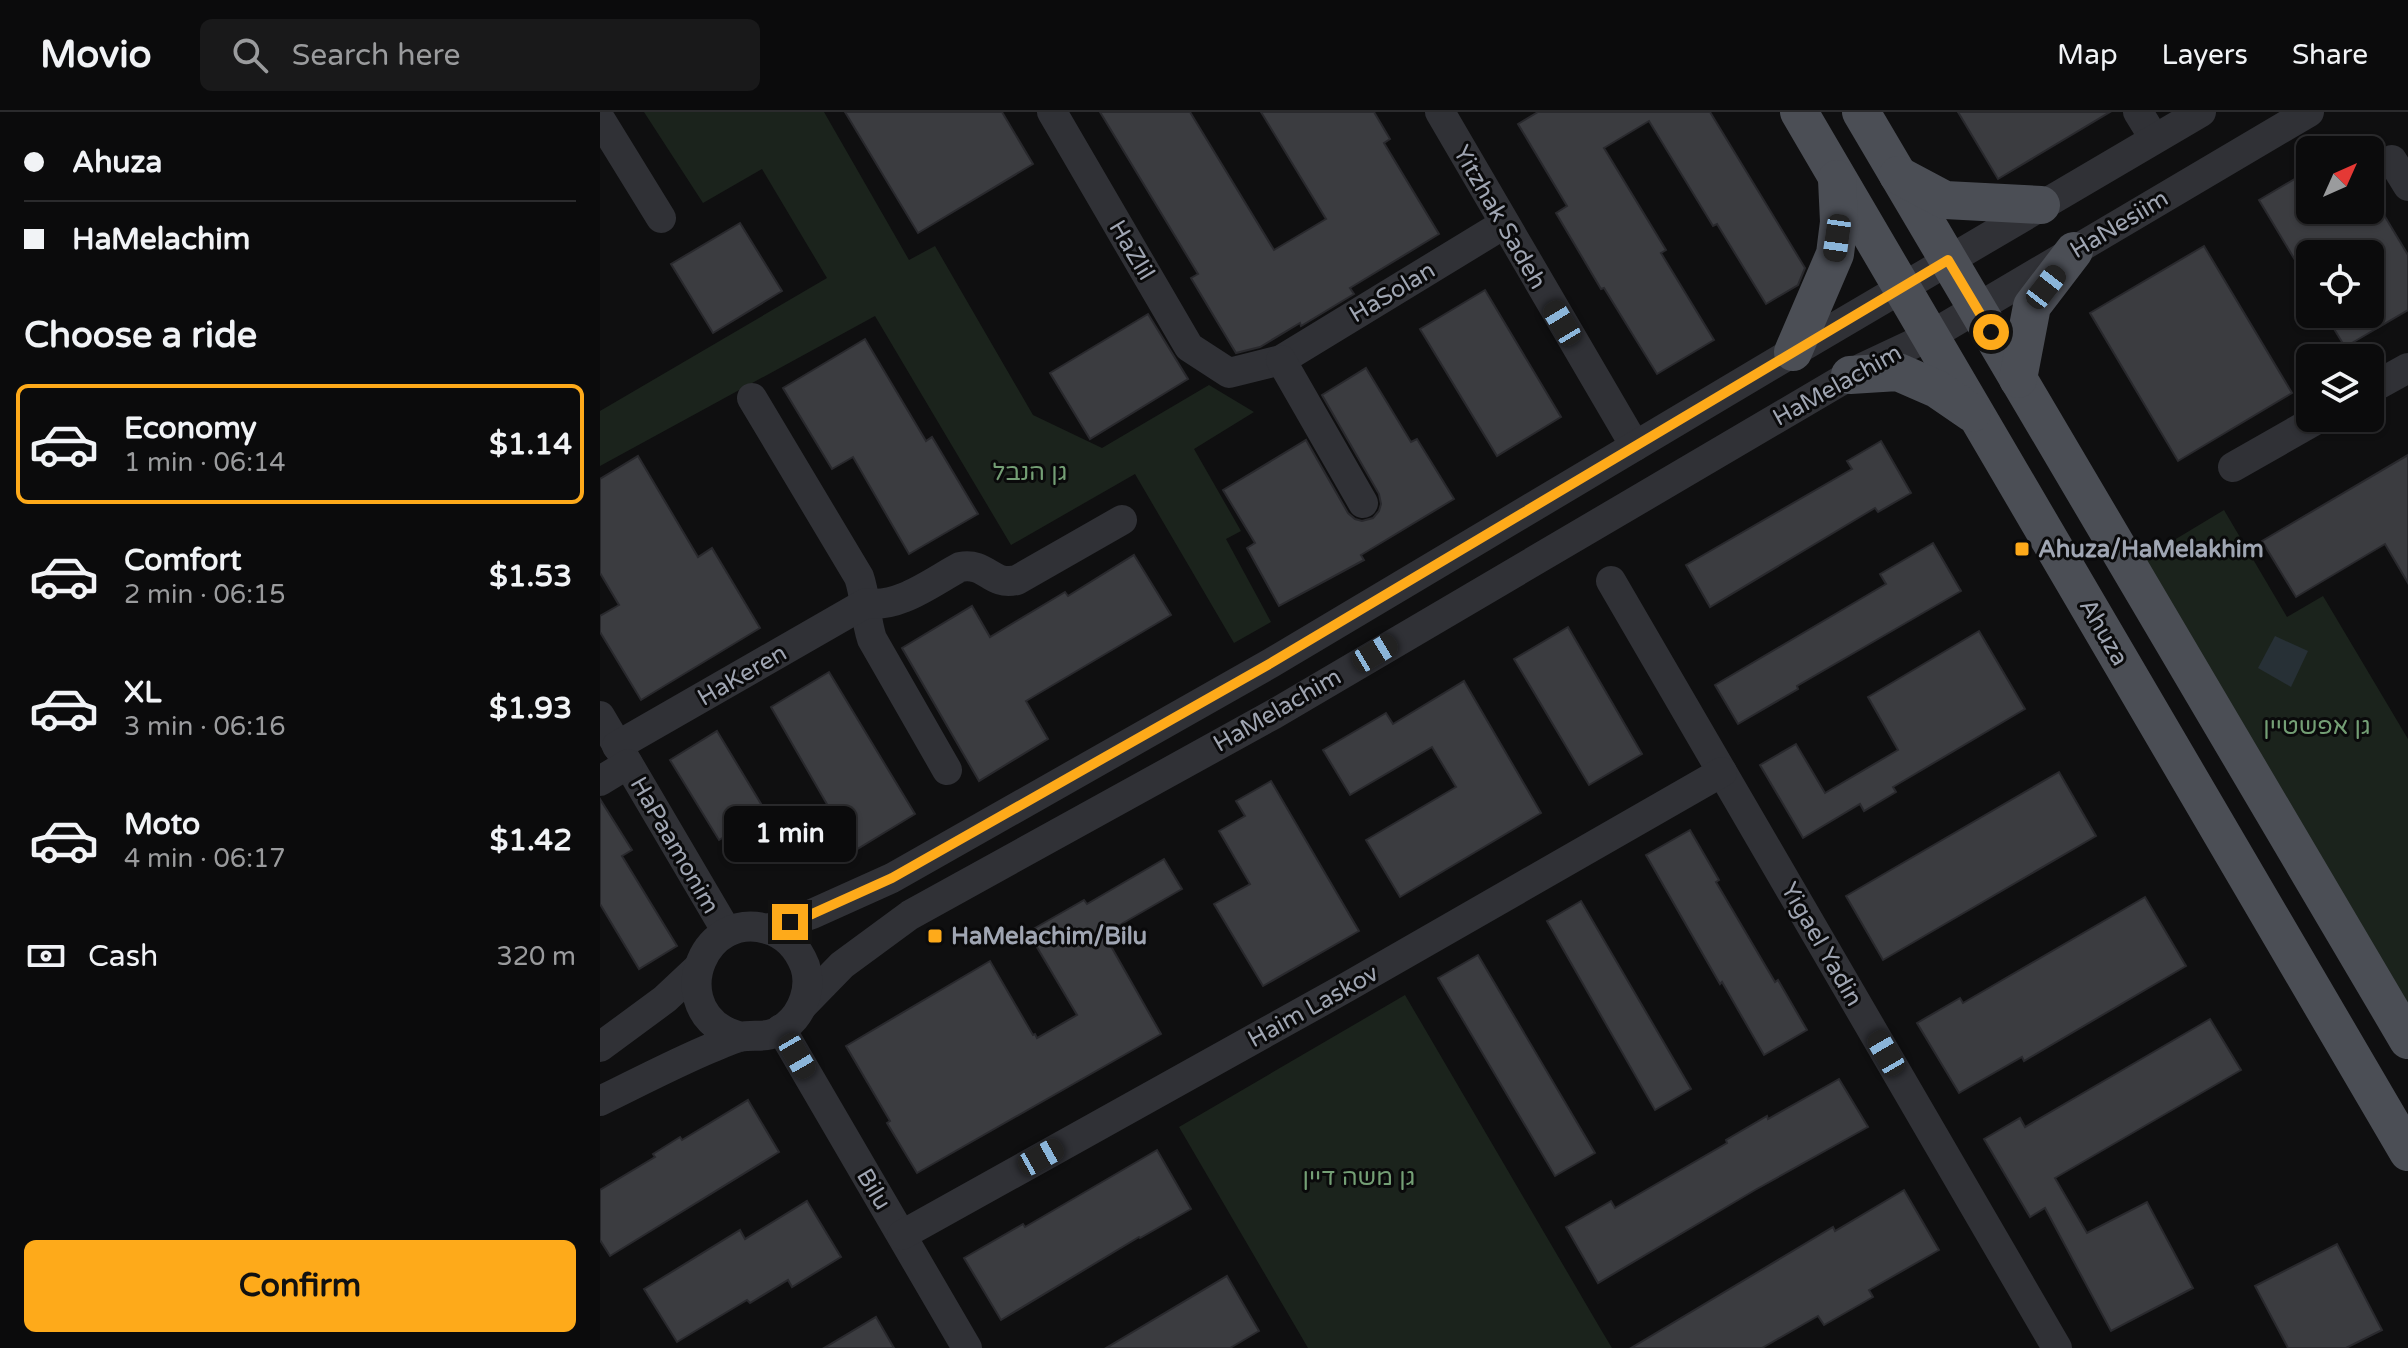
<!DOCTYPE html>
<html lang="en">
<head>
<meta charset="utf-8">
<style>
	body { margin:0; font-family:"Varela Round","Noto Sans Hebrew",sans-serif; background:#19191a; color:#f1f3f6; height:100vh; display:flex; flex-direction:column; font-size:30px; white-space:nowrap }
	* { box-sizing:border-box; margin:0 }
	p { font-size:26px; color:#9a9b9d }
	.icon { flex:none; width:44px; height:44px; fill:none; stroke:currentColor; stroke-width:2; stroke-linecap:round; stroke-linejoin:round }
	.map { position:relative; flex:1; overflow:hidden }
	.side { display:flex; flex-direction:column; background:#0b0b0c; width:600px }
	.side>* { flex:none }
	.guide { display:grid; align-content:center; height:176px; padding:0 24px; background:#0b0b0c }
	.needle { width:52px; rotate:45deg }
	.buttons { position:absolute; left:1696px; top:24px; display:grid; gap:16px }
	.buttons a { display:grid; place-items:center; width:88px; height:88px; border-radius:12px; background:#0b0b0c; box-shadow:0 2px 6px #0004,0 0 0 2px #2b2b2d; font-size:40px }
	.end { position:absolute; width:36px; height:36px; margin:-18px; border:10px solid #feaa1a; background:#111; box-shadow:0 0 0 4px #111 }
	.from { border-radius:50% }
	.bubble { position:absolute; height:56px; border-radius:12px; background:#0b0b0c; box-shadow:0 2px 6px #0004,0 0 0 2px #2b2b2d; font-size:26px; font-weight:700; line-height:56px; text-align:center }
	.car { position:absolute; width:24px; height:48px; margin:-24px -12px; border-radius:10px; box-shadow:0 0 6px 2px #0007; background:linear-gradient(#222 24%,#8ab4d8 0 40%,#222 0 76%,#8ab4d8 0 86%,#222 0) }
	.guide b { display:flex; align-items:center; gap:28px; height:76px; font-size:30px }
	.guide b+b { border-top:2px solid #2b2b2d }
	.guide i { width:20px; height:20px; background:#f1f3f6 }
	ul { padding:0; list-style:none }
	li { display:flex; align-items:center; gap:24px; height:120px; margin:0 16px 12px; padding:0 8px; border:4px solid transparent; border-radius:12px }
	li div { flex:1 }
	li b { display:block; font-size:30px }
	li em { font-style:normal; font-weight:700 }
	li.current { border-color:#feaa1a }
	li>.icon { width:72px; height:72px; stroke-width:1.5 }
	h2 { padding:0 24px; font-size:36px; line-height:96px }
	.pay { display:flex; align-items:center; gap:20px; height:88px; padding:0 24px; font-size:30px }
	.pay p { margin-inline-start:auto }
	.cta { display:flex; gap:16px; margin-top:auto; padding:16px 24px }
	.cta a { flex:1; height:92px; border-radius:12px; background:#feaa1a; color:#111; font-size:32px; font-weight:700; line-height:92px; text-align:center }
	header { display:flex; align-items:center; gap:48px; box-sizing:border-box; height:112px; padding:0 40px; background:#0b0b0c; border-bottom:2px solid #2b2b2d }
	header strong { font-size:38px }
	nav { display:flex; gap:44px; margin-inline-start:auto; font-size:28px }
	.search { width:560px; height:72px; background:#19191a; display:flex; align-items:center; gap:20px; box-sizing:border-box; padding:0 28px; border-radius:12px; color:#9a9b9d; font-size:30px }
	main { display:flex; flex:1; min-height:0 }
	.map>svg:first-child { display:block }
	.green { fill:#1b231c }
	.water { fill:#273036 }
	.building { fill:#3b3c40; stroke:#29292d; stroke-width:2 }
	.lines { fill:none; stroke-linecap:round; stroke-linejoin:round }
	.minor { stroke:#303136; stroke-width:30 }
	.major { stroke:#4b4e55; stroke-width:38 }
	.route { stroke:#feaa1a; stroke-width:10 }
	.poi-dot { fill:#feaa1a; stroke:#0a0a0b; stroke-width:3 }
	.labels { text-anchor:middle; stroke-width:6; stroke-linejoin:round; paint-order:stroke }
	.street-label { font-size:24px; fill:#9fa5b2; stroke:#0a0a0b }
	.park-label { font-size:24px; fill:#749f75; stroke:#0a0a0b }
	.poi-label { font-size:24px; font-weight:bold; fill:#9fa5b2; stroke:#0a0a0b; text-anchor:start }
</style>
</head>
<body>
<header>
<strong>Movio</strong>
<div class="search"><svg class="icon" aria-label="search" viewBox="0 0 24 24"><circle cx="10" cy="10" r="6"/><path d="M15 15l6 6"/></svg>Search here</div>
<nav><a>Map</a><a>Layers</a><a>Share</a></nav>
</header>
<main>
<section class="side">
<div class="guide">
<b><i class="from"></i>Ahuza</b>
<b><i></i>HaMelachim</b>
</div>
<h2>Choose a ride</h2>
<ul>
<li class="current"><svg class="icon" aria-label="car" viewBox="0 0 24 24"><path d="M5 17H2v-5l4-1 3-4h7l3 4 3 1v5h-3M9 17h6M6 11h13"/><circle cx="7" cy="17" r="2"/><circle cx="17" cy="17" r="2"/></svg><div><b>Economy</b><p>1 min · 06:14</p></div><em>$1.14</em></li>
<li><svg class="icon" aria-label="car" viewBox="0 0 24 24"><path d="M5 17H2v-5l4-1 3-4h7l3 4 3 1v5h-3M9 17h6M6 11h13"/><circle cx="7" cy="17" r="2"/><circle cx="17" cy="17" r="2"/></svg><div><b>Comfort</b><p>2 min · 06:15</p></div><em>$1.53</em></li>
<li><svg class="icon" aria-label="car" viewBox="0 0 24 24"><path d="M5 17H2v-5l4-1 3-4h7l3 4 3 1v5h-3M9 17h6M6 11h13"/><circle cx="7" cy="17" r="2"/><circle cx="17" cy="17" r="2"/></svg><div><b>XL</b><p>3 min · 06:16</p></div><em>$1.93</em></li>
<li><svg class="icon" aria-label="car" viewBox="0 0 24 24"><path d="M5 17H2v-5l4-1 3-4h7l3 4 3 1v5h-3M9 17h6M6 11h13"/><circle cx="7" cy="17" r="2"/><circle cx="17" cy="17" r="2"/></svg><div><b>Moto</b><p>4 min · 06:17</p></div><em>$1.42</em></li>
</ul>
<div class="pay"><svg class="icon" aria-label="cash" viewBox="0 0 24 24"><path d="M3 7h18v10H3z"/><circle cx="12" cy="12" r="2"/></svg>Cash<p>320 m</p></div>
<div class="cta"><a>Confirm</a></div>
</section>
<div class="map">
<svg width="1808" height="1236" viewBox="0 0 1808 1236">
	<rect width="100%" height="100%" fill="#0f0f10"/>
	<g class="green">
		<polygon points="44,0 224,0 309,148 335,134 433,303 502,336 609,273 654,300 594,337 641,419 626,427 671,510 634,531 535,362 411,433 275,204 0,354 0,299 227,166 162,57 103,91"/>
		<polygon points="1624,398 1687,505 1723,484 1808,627 1808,907 1536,451"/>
		<polygon points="805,883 1000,1216 1012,1236 708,1236 579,1015"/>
	</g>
	<polygon class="water" points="1675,524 1708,539 1691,575 1658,556"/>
	<g class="building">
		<polygon points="245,0 402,0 433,52 318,121"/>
		<polygon points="500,0 590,0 674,138 726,107 661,0 774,0 790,27 784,31 839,122 750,176 754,182 701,214 700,211 660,235 636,241 591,166 598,162"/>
		<polygon points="938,0 1110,0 1205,156 1198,173 1166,192 1117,112 1113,114 1049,9 1004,36 1066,138 1061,141 1114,228 1057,262 1004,176 1001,177 956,101 967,94 918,12"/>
		<polygon points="1358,0 1510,0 1398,67"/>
		<polygon points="1710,58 1710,98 1781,98 1808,143 1808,198 1745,235 1725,202 1770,202 1770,142 1710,142 1710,173 1659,88"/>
		<polygon points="140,111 182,179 113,221 71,152"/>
		<polygon points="1604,134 1692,281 1578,349 1490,201"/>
		<polygon points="885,178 961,305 897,344 820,217"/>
		<polygon points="548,202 588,267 490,327 450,261"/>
		<polygon points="265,227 326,329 332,325 378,402 309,442 253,345 232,357 183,276"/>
		<polygon points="766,256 811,330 817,327 854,387 761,443 764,448 679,494 647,436 655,431 623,378 706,328 748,401 755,407 762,409 773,406 779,399 781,392 779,382 722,283"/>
		<polygon points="1281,329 1311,381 1278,400 1275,396 1110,495 1086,453 1252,357 1247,349"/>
		<polygon points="1808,343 1808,471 1785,432 1696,485 1662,429"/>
		<polygon points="38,344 98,445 112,436 160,516 41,588 0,520 0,504 19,493 0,461 0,367"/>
		<polygon points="1333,431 1361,479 1197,574 1198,577 1138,612 1115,573 1286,472 1280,462"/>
		<polygon points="534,443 571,503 426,589 448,627 379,669 302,536 372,494 390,525 465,480 468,484"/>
		<polygon points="968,515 1042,642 989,673 914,547"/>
		<polygon points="1379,519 1425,597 1293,675 1296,680 1264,699 1260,692 1203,726 1160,653 1196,632 1225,681 1298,638 1268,585"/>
		<polygon points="229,560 315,702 254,739 171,595"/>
		<polygon points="864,569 941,701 800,785 766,728 856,675 832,635 750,683 723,638 786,601 793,612"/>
		<polygon points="117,619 166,700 119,728 70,648"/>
		<polygon points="1459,660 1496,724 1283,848 1246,784"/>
		<polygon points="671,669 759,819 663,874 614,792 650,772 619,719 645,704 636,689"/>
		<polygon points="0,687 32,738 22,744 77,834 39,857 0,792"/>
		<polygon points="1090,718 1119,768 1116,770 1175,870 1178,868 1207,918 1164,943 1122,870 1120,872 1046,743"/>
		<polygon points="564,747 582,777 504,822 561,922 317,1061 287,1011 290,1009 246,934 390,849 433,923 435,922 437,926 477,903 428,820 484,788 487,792"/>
		<polygon points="1545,785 1586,854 1424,949 1422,945 1359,981 1317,911 1360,886 1363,891"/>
		<polygon points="981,789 1091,977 1055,998 947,809"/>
		<polygon points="878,843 995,1041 955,1064 838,866"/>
		<polygon points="1610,907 1641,958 1455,1066 1487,1121 1547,1090 1593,1176 1511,1219 1445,1096 1430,1105 1384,1027 1420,1006 1425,1015"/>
		<polygon points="1239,967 1268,1015 1155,1078 998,1171 966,1115 1011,1089 1015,1096 1127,1031 1126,1028 1167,1004 1168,1007"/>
		<polygon points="148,988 179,1040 10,1144 0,1128 0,1078 55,1045 53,1042 80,1025 82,1028"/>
		<polygon points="557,1038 591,1097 540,1126 539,1125 401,1208 364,1146 423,1112 425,1115"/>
		<polygon points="1304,1078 1339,1138 1269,1178 1273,1185 1224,1213 1218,1204 1162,1236 1031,1236 1233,1115 1235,1119"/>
		<polygon points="207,1089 241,1145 192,1175 188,1168 150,1191 147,1188 77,1230 44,1177 140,1118 145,1127"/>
		<polygon points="1737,1132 1782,1218 1746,1236 1688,1236 1655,1174"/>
		<polygon points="627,1164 659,1219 630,1236 506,1236"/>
		<polygon points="276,1205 294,1236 224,1236"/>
	</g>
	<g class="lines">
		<g class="minor">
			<polyline points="452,0 589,235 629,261 681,248 904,112"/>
			<polyline points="840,0 1035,334"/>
			<polyline points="1538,0 1554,26"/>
			<polyline points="0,7 61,106"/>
			<polyline points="1792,48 1808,74"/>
			<polyline points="681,248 763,391"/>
			<polyline points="1770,277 1808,256"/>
			<path d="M 152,286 L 259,465 C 266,485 265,506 272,527 L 347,658"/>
			<polyline points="1633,355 1719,306"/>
			<polyline points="1011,469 1457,1236"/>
			<polyline points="0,604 127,820"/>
			<path d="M 17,634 L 266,491 C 298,497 332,470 360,455 C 388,450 389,474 417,468 L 522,408"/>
			<polyline points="0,669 28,652"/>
			<polyline points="168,817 212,802 292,766 671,551 1193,240 1601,0"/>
			<polyline points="203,893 242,853 310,803 674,602 1264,255 1330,224 1709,0"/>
			<polyline points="181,917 367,1236"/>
			<polyline points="0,935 65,887 97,857"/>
			<path d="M 0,989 C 37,971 73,952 111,936 C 120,933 130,927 139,925 C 158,921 167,929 186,914 C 203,901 212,875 205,854 C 198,836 185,822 167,817 C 105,799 69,886 123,918 C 128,921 135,923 140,925"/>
			<polyline points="302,1123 747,875 1122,660"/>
		</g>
		<g class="major">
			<polyline points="1199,0 1808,1040"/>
			<polyline points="1261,0 1808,928"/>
			<polyline points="1298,63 1345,88 1441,93"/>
			<polyline points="1193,240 1235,142 1239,110 1237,67"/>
			<polyline points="1250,263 1298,260 1337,277 1372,301"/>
			<polyline points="1418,267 1432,194 1474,139"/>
		</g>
	</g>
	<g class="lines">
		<polyline class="route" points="190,810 212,802 292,766 671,551 1348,148 1391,220"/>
	</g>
	<g class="poi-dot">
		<rect x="1414" y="429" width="16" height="16" rx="4"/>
		<rect x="327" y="816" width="16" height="16" rx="4"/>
	</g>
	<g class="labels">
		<g class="street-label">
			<text transform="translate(900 105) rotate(60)" y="8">Yitzhak Sadeh</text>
			<text transform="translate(1519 112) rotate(-31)" y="8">HaNesiim</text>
			<text transform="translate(532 138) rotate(59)" y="8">HaZlil</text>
			<text transform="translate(792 180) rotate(-31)" y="8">HaSolan</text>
			<text transform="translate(1237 273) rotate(-29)" y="8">HaMelachim</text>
			<text transform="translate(1504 520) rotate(60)" y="8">Ahuza</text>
			<text transform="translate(142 563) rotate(-30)" y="8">HaKeren</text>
			<text transform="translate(677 598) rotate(-30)" y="8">HaMelachim</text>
			<text transform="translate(75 733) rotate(60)" y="8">HaPaamonim</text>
			<text transform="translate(1222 832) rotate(60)" y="8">Yigael Yadin</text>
			<text transform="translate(713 894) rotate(-29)" y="8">Haim Laskov</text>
			<text transform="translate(274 1077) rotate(59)" y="8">Bilu</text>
		</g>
		<g class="park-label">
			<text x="430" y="368">גן הנבל</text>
			<text x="1717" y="622">גן אפשטיין</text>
			<text x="759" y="1073">גן משה דיין</text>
		</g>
		<g class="poi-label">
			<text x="1438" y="445">Ahuza/HaMelakhim</text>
			<text x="351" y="832">HaMelachim/Bilu</text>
		</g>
	</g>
</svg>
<div class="buttons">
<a><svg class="needle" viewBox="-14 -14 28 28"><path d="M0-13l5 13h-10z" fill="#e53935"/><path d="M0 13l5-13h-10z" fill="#9a9b9d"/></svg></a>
<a><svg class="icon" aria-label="locate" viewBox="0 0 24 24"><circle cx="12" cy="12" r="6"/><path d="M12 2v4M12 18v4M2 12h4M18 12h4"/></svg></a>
<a><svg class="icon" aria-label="layers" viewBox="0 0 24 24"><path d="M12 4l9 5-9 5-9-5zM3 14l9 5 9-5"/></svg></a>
</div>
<i class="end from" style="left:1391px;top:220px"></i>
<i class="end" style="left:190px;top:810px"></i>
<div class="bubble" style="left:124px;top:694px;width:132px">1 min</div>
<i class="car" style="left:1237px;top:126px;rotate:188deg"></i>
<i class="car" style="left:1446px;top:175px;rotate:38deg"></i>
<i class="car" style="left:962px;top:211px;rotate:329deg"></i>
<i class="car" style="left:775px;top:541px;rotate:59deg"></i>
<i class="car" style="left:1286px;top:941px;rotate:330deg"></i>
<i class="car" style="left:197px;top:944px;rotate:150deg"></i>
<i class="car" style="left:441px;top:1045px;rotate:61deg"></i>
</div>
</main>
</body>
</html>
